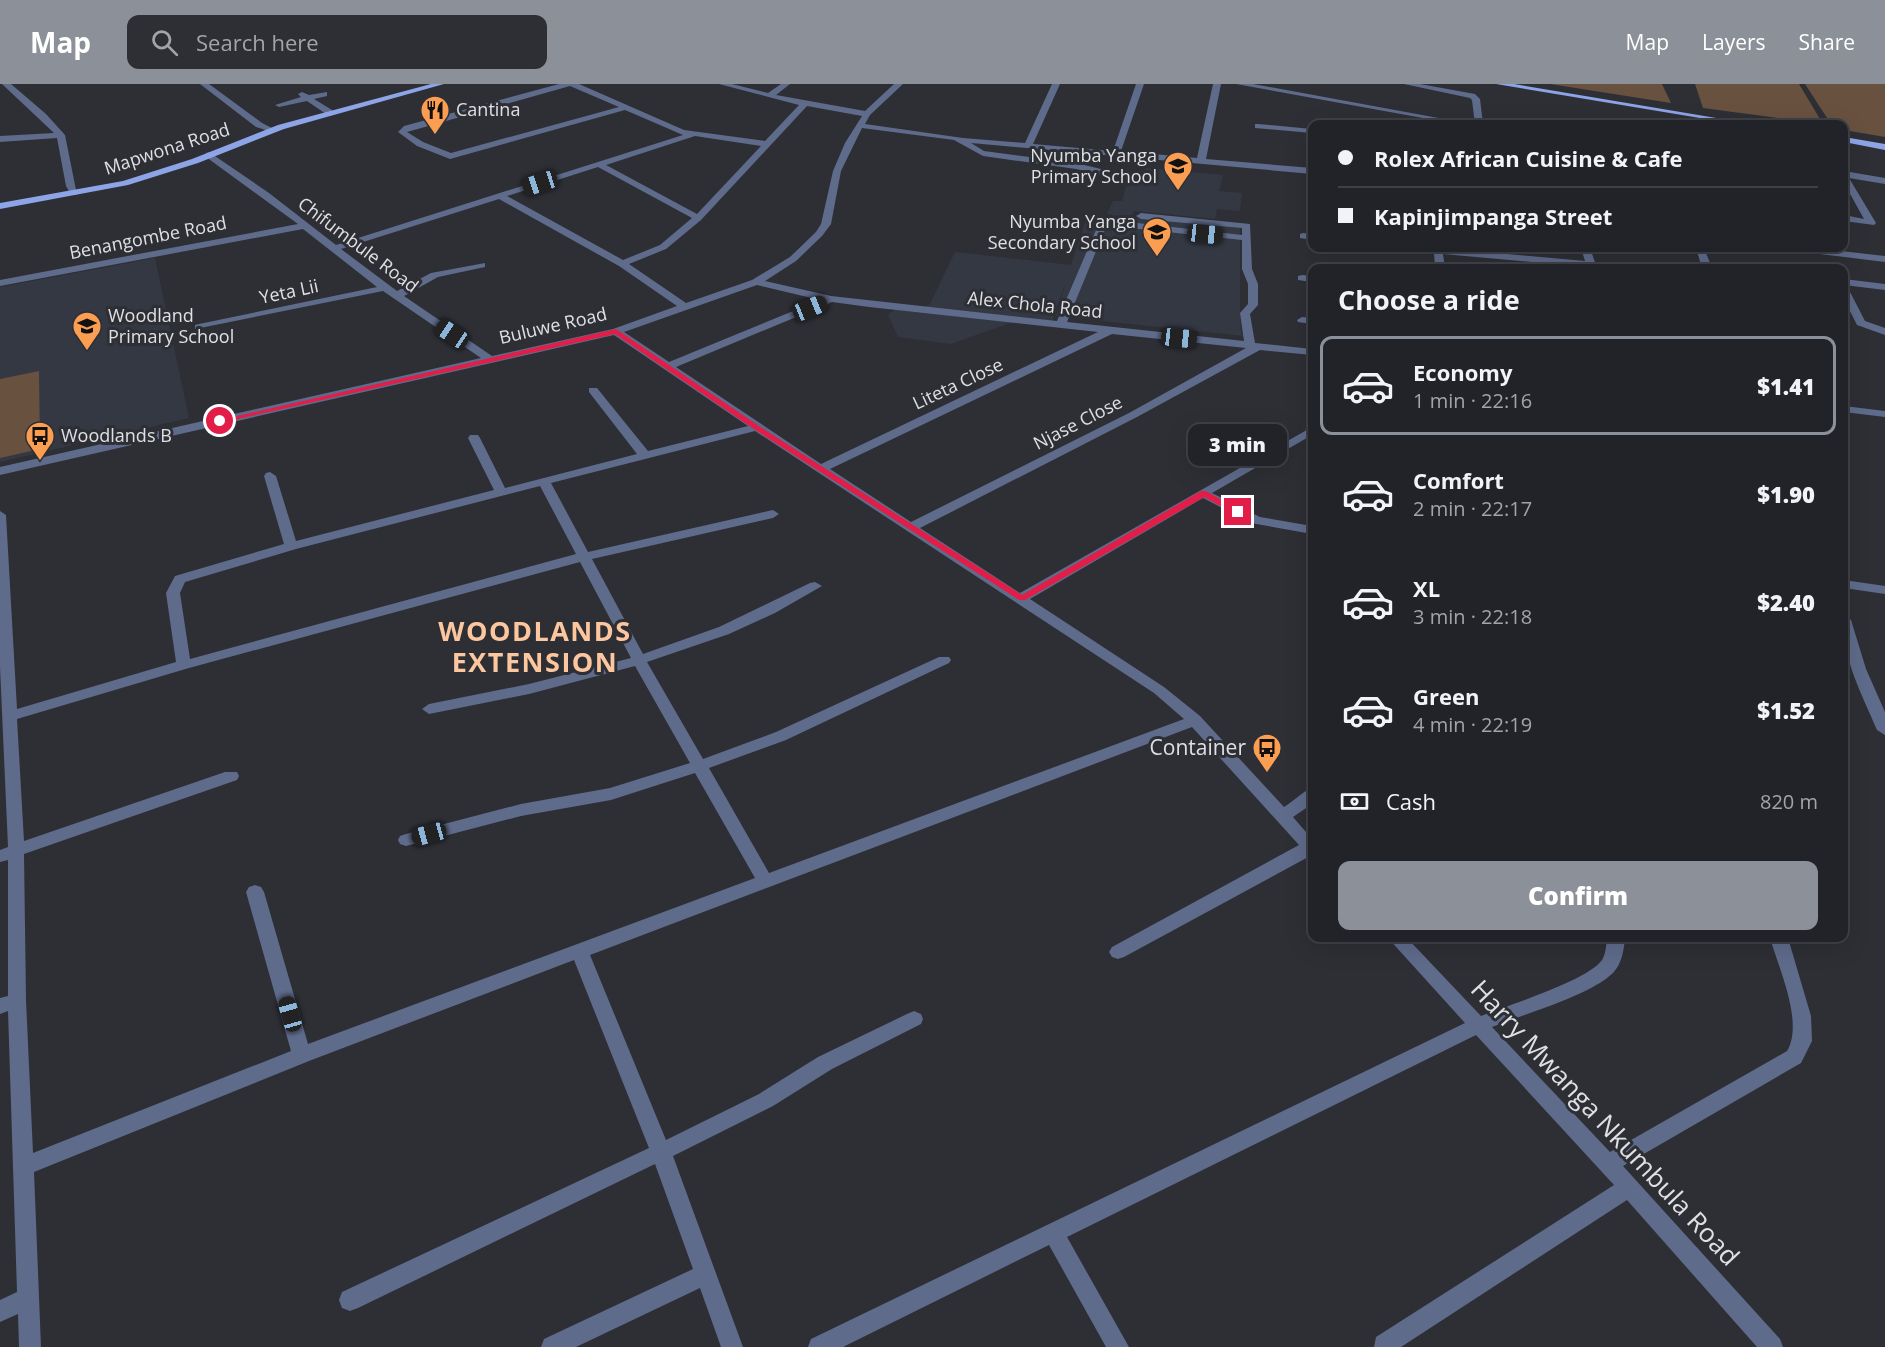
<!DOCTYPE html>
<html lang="en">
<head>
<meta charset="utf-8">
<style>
	body { margin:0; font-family:"Open Sans",sans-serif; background:#2e2f34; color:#f1f3f6; height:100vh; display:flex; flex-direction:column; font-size:22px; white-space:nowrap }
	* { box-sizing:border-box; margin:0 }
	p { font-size:20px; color:#a2a4a8 }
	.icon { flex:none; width:33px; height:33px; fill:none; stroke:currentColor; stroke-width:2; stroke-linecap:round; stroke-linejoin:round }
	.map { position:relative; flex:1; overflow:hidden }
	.drawer { position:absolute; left:1308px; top:180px; width:540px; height:678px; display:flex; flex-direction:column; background:#222328; border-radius:12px; box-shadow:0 6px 24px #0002,0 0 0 2px #3f4045 }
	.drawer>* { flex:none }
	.hud { position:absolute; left:1308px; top:36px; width:540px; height:132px; border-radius:12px; box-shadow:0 6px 24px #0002,0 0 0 2px #3f4045; display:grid; align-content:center; height:132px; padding:0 30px; background:#222328 }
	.end { position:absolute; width:27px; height:27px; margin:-14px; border:8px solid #e11d48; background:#fff; box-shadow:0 0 0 3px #fff }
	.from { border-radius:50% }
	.bubble { position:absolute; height:42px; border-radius:12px; background:#222328; box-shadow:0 6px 24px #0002,0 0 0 2px #3f4045; font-size:20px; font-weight:800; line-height:42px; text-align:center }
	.car { position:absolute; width:18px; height:36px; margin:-18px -9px; border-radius:8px; box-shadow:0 0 4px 2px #0007; background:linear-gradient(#222 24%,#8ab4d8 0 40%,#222 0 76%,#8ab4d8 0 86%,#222 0) }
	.hud b { display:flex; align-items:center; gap:21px; height:57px; font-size:22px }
	.hud b+b { border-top:2px solid #3f4045 }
	.hud i { width:15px; height:15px; background:#f1f3f6 }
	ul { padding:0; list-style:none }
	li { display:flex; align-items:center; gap:18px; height:99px; margin:0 12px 9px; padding:0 18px; border:3px solid transparent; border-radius:12px }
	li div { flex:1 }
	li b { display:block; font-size:22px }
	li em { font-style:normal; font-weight:800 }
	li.active { border-color:#8c9099 }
	li>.icon { width:54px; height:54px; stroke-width:1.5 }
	h2 { padding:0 30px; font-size:27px; line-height:72px }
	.pay { display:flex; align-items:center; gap:15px; height:66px; padding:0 30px; font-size:22px }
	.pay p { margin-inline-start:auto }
	.primary-button { display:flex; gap:12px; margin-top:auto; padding:12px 30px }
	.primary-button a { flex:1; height:69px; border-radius:12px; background:#8c9099; color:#fff; font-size:24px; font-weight:800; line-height:69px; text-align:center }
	header { display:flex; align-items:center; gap:36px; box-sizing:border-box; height:84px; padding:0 30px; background:#8c9099; color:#fff }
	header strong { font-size:28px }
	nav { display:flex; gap:33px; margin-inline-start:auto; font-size:21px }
	.search { width:420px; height:54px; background:#2e2f34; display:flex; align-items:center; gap:15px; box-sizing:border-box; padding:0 21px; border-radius:12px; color:#a2a4a8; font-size:22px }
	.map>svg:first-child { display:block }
	.built { fill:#343843 }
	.green { fill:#695140 }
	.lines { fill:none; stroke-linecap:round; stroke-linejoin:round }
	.minor { fill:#5f6b8b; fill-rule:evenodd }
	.major { fill:#8da4e7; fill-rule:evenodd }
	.route { fill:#e11d48 }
	.labels { text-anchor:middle; stroke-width:6; stroke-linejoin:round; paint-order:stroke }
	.far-poi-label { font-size:18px; fill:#dfe0e4; stroke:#2d2f35; text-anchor:start }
	.far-street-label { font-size:18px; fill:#dfe0e4; stroke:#2d2f35 }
	.poi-label { font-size:21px; fill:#dfe0e4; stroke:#2d2f35; text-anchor:end }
	.near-street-label { font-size:26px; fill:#dfe0e4; stroke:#2d2f35 }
	.district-label { font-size:27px; font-weight:bold; letter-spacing:1.5px; fill:#fcc79f; stroke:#2d2f35 }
</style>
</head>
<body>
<header>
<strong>Map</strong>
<div class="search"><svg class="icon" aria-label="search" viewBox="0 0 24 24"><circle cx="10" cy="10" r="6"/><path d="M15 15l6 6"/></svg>Search here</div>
<nav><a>Map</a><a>Layers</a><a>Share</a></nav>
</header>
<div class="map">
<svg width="1885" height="1263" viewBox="0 0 1885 1263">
	<rect width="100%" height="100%" fill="#2d2f35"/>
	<g class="built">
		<polygon points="1146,84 1223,91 1219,107 1242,109 1240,127 1217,125 1215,135 1134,127 1132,133 1240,143 1240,234 1241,248 1244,252 1056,232 1066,197 1052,238 1010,239 951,260 898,253 888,231 899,222 923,224 930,220 955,168 1071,181 1088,130 1124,133 1107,130 1113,117 1122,117 1126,102 1116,101 1121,86 1144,88"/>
		<polygon points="155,174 189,334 0,378 0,203"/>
	</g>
	<g class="green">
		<polygon points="1550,0 1662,0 1671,19"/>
		<polygon points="1695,0 1799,0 1823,40 1703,24"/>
		<polygon points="1805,0 1885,0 1885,53 1844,46 1844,40 1831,40"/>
		<polygon points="39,287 40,365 0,374 0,295"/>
	</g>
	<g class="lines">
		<g class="minor">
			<polygon points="2,0 11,0 46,30 65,51 77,111 71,111 66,102 57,54 0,58 0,52 54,49"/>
			<polygon points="200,0 209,0 262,39 276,46 272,48 256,43"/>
			<path d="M 559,0 L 579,0 L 684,46 L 765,57 L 799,21 L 719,0 L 732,0 L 768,9 L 781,0 L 790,0 L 776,11 L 865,27 L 894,0 L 903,0 L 870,31 L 865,40 L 963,54 L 1025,59 L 1052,0 L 1060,0 L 1033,60 L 1113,67 L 1136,0 L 1144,0 L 1121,67 L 1197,74 L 1213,0 L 1221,0 L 1206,75 L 1312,84 L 1312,90 L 971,59 L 984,67 L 1076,79 L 1109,87 L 1109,91 L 1106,92 L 1076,85 L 983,72 L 954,56 L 862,44 L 841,87 L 831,140 L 822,152 L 796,177 L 765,197 L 831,212 L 1057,237 L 1099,139 L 1111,136 L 1242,151 L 1242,144 L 1141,135 L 1136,132 L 1141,129 L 1250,140 L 1252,185 L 1258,200 L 1258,221 L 1250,230 L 1255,259 L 1312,265 L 1312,271 L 1260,266 L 1137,333 L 920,444 L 1020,509 L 1312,343 L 1312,351 L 1212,409 L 1260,433 L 1312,442 L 1312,450 L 1251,439 L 1203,414 L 1030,515 L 1164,603 L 1200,632 L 1284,723 C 1293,718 1303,707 1312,704 L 1312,720 L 1293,733 L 1312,755 L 1312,771 L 1124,873 L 1118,875 L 1112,873 L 1109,868 L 1112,863 L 1299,761 L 1192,643 L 590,871 L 666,1056 L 759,1010 L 818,973 L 907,930 L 914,927 L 921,930 L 923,935 L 921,940 L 832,985 L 773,1022 L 673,1072 L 743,1263 L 721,1263 L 700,1204 L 576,1263 L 541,1263 L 544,1255 L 693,1185 L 655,1080 L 358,1224 L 350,1227 L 342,1224 L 339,1216 L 342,1208 L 649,1064 L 574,876 L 309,977 L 34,1088 L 41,1263 L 19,1263 L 18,1230 L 0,1238 L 0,1216 L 17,1208 L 8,927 L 0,930 L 0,914 L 8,912 L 8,776 L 0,778 L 0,766 L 8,763 L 0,583 L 0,427 L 6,431 L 17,625 L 176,578 L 166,509 L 175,492 L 284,460 L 264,392 L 266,389 L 270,388 L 276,392 L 296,457 L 494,406 L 468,354 L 470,351 L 478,351 L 480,354 L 505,404 L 637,370 L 589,308 L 589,304 L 597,304 L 648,367 L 748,342 L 614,251 L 0,391 L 0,383 L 481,274 L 383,207 L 195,245 L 195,241 L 199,240 L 377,203 L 303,145 L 0,202 L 0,196 L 298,140 L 206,73 L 206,69 L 209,68 L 269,109 L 336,161 L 683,51 L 625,26 L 450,75 L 417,62 L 398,48 L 404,42 ZM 570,2 L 619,23 L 451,69 L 423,58 L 407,48 ZM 807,22 L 862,32 L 845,59 L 833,87 L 821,140 L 816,148 L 790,173 L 752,196 L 686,219 L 629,180 L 666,165 L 701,136 ZM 695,52 L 761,62 L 697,130 L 606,81 ZM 598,83 L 692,134 L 660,161 L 623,176 L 507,112 ZM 499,115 L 619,182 L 677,222 L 613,245 L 492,272 L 404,212 L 438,193 L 485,183 L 485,179 L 431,189 L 397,207 L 341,165 ZM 1111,142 L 1242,156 L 1242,185 L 1248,200 L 1248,220 L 1240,229 L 1244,257 L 1067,238 L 1106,143 ZM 757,201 L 820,216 L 669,278 L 624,248 ZM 832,218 L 869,223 L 1098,248 L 821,380 L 676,283 ZM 1112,250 L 1246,264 L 1129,329 L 911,438 L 830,385 ZM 755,347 L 1154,609 L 1184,635 L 769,789 L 709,684 L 786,656 L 949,579 L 951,576 L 949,573 L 939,573 L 776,648 L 703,675 L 647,578 L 729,550 L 775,529 L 822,502 L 815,498 L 810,499 L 719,543 L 643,570 L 592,475 L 773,434 L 779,430 L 773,426 L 588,468 L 551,399 ZM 540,402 L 576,470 L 190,575 L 180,509 L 185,498 L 296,465 ZM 580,478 L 631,574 L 529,600 L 429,620 L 422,625 L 429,630 L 529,610 L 635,582 L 690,679 L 610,704 L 521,720 L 406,750 L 400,752 L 398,756 L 400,760 L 406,762 L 521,732 L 611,716 L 695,689 L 755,794 L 308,960 L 264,808 L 261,803 L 255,801 L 249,803 L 246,808 L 291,967 L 33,1069 L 26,916 L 24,770 L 237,696 L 239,692 L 237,688 L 225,688 L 24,757 L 17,635 L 189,584 Z"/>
			<polygon points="1236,0 1253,0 1471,40 1456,40"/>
			<polygon points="1404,0 1420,0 1475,10 1480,15 1483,40 1475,40 1472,16 1470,14"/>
			<polygon points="302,8 309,11 327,8 327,12 314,15 332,26 332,30 326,30 307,17 279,23 275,21 301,13 298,10"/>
			<polygon points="1258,40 1312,45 1312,49 1255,44 1255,40"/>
			<polygon points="1844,87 1885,94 1885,100 1849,94 1876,139 1874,141 1844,137 1844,131 1864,135 1844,99"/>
			<polygon points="1303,149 1312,150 1312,156 1300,154 1300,150"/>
			<polygon points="1403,164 1442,164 1585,177 1581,164 1590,164 1597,184 1443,170 1445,184 1435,184 1434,169 1408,167"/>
			<polygon points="1696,164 1704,164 1712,184 1702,184"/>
			<polygon points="1823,165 1885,172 1885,178 1820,170 1818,168"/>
			<polygon points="1302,191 1312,192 1312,198 1298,196 1298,192"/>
			<polygon points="1844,195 1885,200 1885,206 1844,201"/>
			<polygon points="1844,203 1849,206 1865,237 1885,244 1885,251 1857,241 1844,215"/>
			<polygon points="1302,233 1312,234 1312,240 1298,238 1297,236"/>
			<polygon points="1844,322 1885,327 1885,333 1844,328"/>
			<polygon points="1844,496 1885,502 1885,510 1844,504"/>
			<path d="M 1844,532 L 1851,536 L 1866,585 L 1885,628 L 1885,651 L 1877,646 C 1862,610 1840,571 1844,532 Z"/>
			<path d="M 1388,854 L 1407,854 L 1481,932 C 1508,921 1587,897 1602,876 C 1606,870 1606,861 1607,854 L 1625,854 C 1624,865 1622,880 1613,889 C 1589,912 1524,930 1492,943 L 1610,1068 L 1787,967 C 1804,939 1779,885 1770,854 L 1788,854 L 1811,932 L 1812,957 L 1801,979 L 1623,1082 L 1780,1255 L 1783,1263 L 1757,1263 L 1627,1116 L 1401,1263 L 1374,1263 L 1376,1253 L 1614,1101 L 1476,951 L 1067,1153 L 1129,1263 L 1106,1263 L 1049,1161 L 843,1263 L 808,1263 L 811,1255 L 1465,939 Z"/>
		</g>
		<g class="major">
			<polygon points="431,0 444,0 284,45 198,79 128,101 0,125 0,119 123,97 192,75 278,41"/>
			<polygon points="1496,0 1514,0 1752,40 1736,40"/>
			<polygon points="1844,53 1885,60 1885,66 1844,58"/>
		</g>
	</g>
	<polygon class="route" points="616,245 759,342 1022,511 1201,407 1206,407 1242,428 1235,430 1204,413 1025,516 1019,516 754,345 615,250 220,339 216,337"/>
	<defs>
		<g id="restaurant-pin" transform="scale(1.5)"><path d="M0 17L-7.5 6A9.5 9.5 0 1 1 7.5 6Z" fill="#fb9e51" stroke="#2d2f35"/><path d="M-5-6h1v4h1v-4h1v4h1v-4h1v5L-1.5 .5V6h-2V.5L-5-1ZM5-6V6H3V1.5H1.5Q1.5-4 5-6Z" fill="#111"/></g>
		<g id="school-pin" transform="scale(1.5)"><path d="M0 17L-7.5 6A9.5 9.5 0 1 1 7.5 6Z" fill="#fb9e51" stroke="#2d2f35"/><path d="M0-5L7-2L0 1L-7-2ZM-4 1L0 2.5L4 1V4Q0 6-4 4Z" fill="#111"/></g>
		<g id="bus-pin" transform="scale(1.5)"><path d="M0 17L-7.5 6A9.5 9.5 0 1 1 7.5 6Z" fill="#fb9e51" stroke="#2d2f35"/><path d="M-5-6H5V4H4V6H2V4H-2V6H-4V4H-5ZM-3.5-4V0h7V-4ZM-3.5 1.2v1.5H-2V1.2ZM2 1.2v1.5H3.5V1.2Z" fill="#111"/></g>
	</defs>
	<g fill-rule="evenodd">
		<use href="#restaurant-pin" x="435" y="26"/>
		<use href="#school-pin" x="1178" y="82"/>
		<use href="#school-pin" x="1157" y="148"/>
		<use href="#school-pin" x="87" y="242"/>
		<use href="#bus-pin" x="40" y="352"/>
		<use href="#bus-pin" x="1267" y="664"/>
	</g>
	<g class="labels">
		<g class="far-poi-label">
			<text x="456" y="32">Cantina</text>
			<text x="1157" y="78" text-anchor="end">Nyumba Yanga<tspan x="1157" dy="21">Primary School</tspan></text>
			<text x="1136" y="144" text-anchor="end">Nyumba Yanga<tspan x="1136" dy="21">Secondary School</tspan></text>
			<text x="108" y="238">Woodland<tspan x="108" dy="21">Primary School</tspan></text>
			<text x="61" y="358">Woodlands B</text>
		</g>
		<g class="far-street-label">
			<text transform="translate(167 65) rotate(-18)" y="6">Mapwona Road</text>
			<text transform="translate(148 154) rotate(-11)" y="6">Benangombe Road</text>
			<text transform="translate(358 161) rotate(37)" y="6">Chifumbule Road</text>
			<text transform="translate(289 208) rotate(-12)" y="6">Yeta Lii</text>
			<text transform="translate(1035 221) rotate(6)" y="6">Alex Chola Road</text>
			<text transform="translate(553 242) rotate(-13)" y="6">Buluwe Road</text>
			<text transform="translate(958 300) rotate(-25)" y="6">Liteta Close</text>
			<text transform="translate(1078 339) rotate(-27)" y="6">Njase Close</text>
		</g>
		<g class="poi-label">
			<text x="1246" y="671">Container</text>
		</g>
		<g class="near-street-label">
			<text transform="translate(1605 1039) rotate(47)" y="9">Harry Mwanga Nkumbula Road</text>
		</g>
		<g class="district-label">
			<text x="535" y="557">WOODLANDS<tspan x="535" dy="31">EXTENSION</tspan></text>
		</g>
	</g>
</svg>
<i class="end from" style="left:220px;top:337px"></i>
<i class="end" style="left:1238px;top:428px"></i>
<div class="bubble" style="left:1188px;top:340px;width:99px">3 min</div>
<i class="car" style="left:540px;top:99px;rotate:252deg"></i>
<i class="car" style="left:1205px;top:150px;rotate:96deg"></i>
<i class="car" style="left:810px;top:224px;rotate:68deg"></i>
<i class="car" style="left:452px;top:250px;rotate:304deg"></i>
<i class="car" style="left:1179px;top:254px;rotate:96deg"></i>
<i class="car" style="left:429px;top:750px;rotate:255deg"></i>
<i class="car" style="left:290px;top:930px;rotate:344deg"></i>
<div class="hud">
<b><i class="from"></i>Rolex African Cuisine &amp; Cafe</b>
<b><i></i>Kapinjimpanga Street</b>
</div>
<section class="drawer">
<h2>Choose a ride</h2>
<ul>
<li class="active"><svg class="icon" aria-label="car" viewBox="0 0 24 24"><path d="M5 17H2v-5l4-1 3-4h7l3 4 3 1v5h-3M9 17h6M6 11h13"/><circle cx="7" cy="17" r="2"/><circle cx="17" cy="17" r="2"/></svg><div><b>Economy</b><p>1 min · 22:16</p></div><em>$1.41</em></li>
<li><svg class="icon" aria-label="car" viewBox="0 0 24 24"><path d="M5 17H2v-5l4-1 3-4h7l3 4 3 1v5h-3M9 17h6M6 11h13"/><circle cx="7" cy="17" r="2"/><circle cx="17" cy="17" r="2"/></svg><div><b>Comfort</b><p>2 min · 22:17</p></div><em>$1.90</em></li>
<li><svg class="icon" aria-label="car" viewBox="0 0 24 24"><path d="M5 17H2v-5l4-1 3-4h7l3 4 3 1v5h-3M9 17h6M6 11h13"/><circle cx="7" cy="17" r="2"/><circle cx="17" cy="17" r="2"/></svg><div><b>XL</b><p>3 min · 22:18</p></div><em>$2.40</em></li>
<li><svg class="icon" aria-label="car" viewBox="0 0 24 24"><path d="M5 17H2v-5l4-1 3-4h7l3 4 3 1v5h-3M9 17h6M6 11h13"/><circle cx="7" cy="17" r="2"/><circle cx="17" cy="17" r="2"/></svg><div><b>Green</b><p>4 min · 22:19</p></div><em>$1.52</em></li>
</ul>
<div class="pay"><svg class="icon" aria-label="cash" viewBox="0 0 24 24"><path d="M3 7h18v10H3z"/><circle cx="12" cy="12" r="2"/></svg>Cash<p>820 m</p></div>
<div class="primary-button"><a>Confirm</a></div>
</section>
</div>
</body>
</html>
